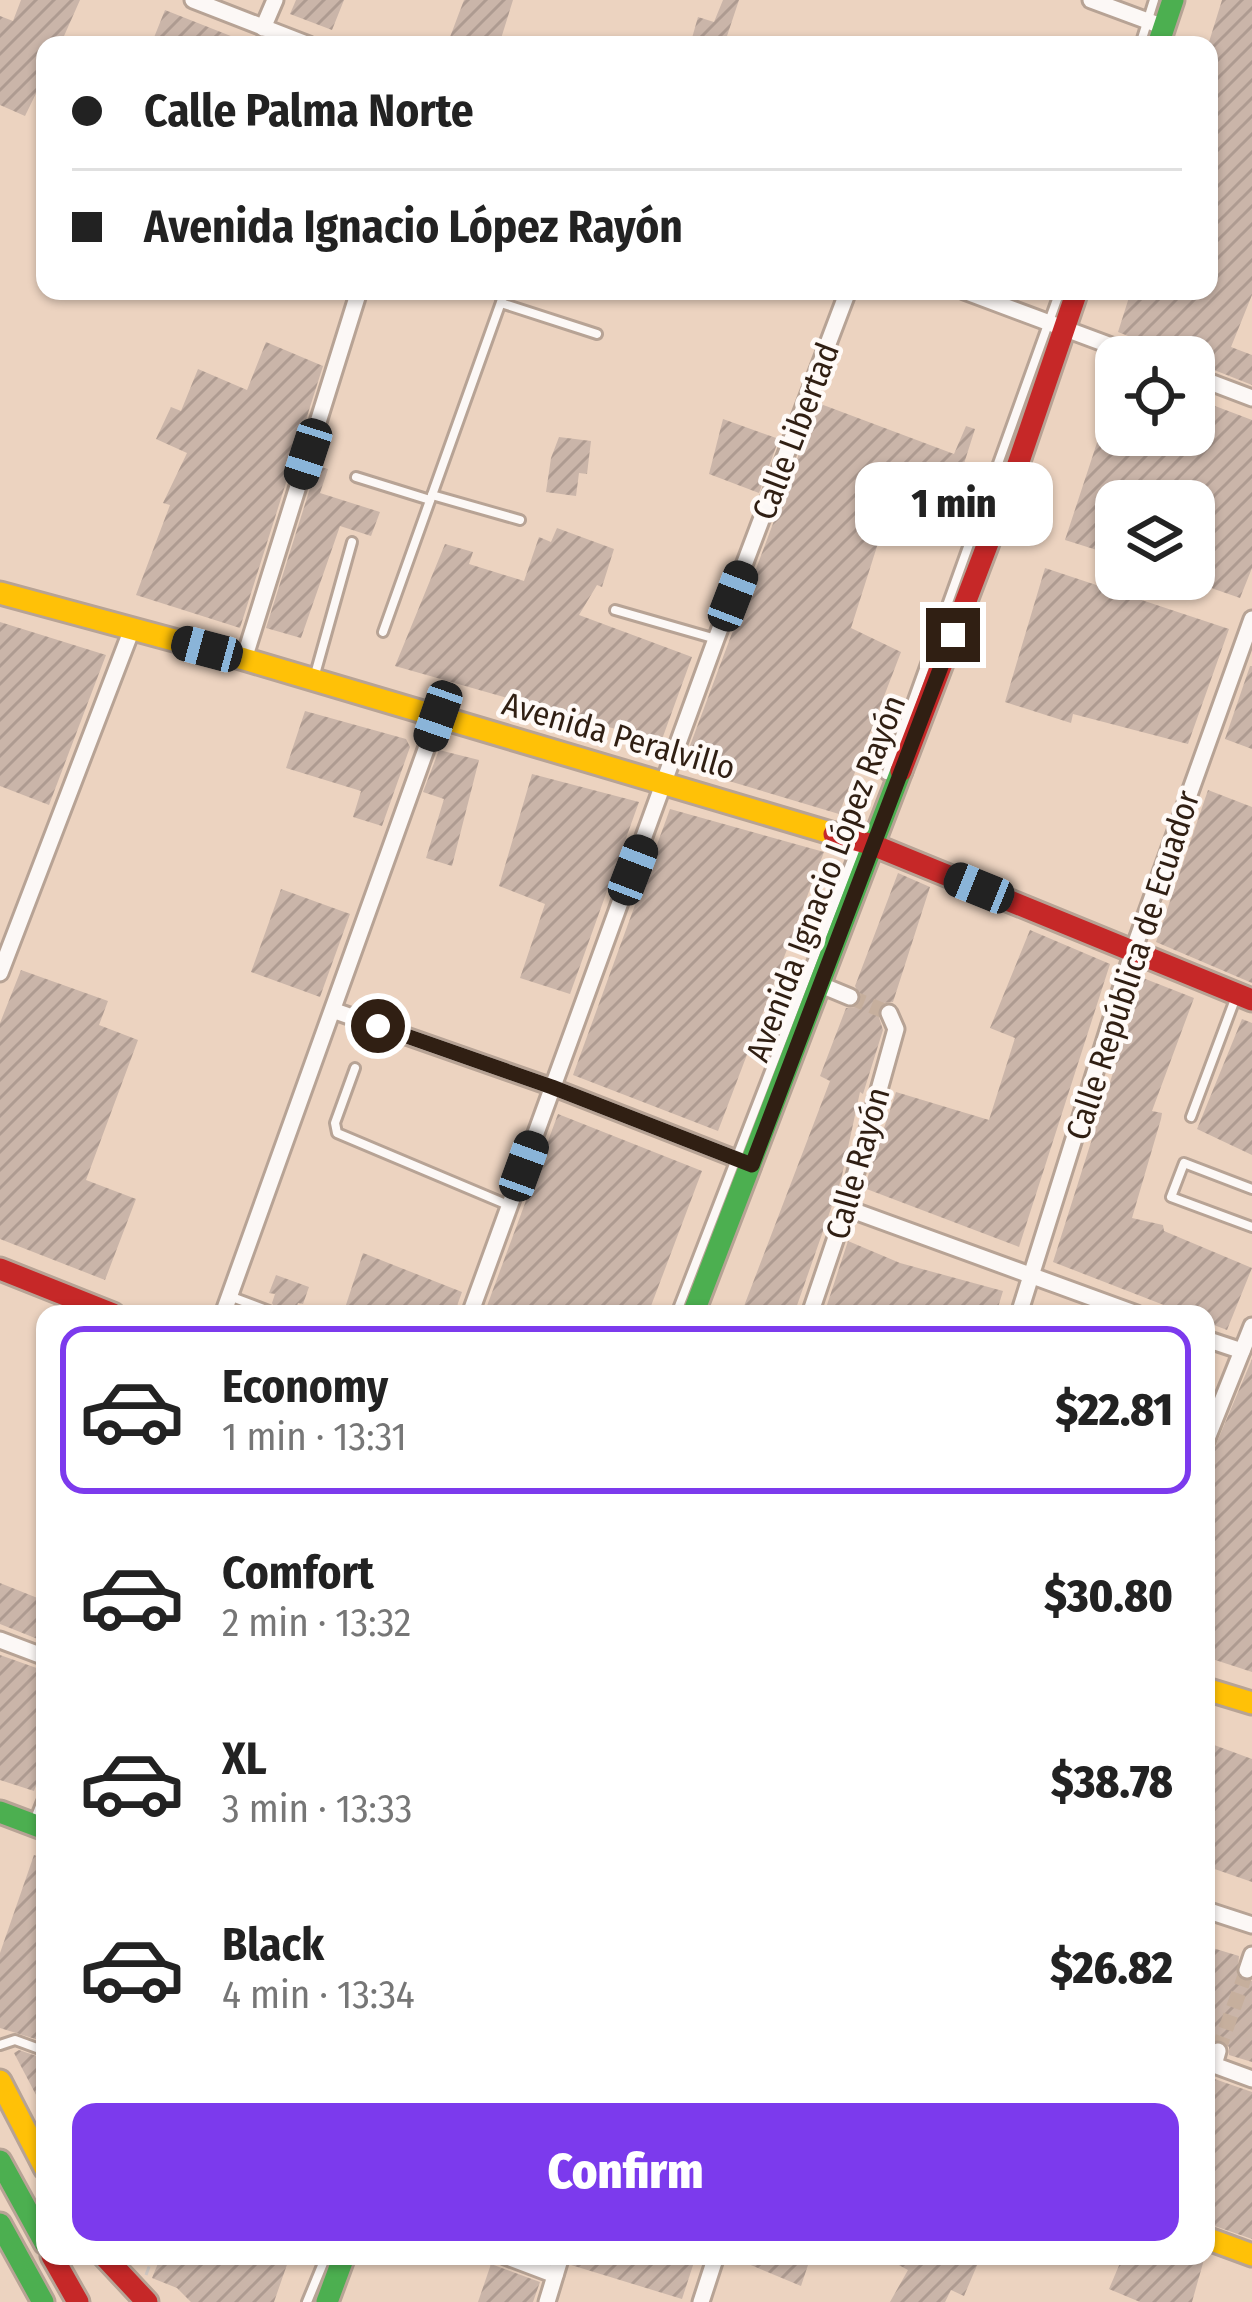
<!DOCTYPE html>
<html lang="en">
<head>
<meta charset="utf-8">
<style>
	body { margin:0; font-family:"Fira Sans Condensed",sans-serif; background:#f2f2f2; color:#222; height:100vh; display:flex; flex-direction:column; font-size:45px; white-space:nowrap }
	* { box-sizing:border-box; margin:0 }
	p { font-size:39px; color:#767676 }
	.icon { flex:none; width:66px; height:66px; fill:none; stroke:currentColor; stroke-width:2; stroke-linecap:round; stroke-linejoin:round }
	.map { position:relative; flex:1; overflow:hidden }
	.sheet { position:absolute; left:36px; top:1305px; width:1179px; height:960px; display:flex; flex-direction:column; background:#fff; border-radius:24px; box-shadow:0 3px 9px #0004 }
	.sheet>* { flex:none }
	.hud { position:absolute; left:36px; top:36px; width:1182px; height:264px; border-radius:24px; box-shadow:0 3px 9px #0004; display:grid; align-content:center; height:264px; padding:0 36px; background:#fff }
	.fabs { position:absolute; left:1095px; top:336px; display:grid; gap:24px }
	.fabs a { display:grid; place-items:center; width:120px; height:120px; border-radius:24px; background:#fff; box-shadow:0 3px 9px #0004; font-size:60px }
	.end { position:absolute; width:54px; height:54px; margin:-27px; border:15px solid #301f13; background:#fff; box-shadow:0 0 0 6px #fff }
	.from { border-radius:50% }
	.bubble { position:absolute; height:84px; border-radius:24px; background:#fff; box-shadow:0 3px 9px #0004; font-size:39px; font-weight:800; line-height:84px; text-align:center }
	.car { position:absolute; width:36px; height:72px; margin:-36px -18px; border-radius:15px; box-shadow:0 0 9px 3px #0007; background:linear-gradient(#222 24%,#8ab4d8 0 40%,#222 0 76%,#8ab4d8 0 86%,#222 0) }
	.hud b { display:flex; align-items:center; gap:42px; height:114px; font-size:45px }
	.hud b+b { border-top:3px solid #e0e0e0 }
	.hud i { width:30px; height:30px; background:#222 }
	ul { padding:21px 0 0; list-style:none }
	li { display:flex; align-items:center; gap:36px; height:168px; margin:0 24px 18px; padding:0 12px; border:6px solid transparent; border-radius:24px }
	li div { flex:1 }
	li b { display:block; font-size:45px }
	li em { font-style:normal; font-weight:800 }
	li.current { border-color:#7c3aed }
	li>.icon { width:108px; height:108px; stroke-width:1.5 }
	.primary-button { display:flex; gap:24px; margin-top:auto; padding:24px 36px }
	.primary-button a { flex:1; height:138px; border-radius:24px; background:#7c3aed; color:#fff; font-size:48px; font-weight:800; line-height:138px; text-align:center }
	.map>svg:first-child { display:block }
	.building { fill:url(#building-hatch) }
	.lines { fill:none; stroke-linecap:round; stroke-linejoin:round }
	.street-tunnel { stroke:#c6af9d; stroke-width:15; stroke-dasharray:15 8; stroke-linecap:butt }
	.lane-casing { stroke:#b7a395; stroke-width:14 }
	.street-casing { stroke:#b7a395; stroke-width:21 }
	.fast-casing { stroke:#b7a395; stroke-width:27 }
	.slow-casing { stroke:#b7a395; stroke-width:27 }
	.jam-casing { stroke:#b7a395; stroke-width:27 }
	.path { stroke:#d2cac5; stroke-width:3; stroke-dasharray:9 6; stroke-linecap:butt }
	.lane { stroke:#fcf8f6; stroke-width:8 }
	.street { stroke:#fcf8f6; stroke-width:15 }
	.fast { stroke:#4caf50; stroke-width:21 }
	.slow { stroke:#ffc107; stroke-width:21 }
	.jam { stroke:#c62828; stroke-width:21 }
	.route { stroke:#301f13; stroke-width:15 }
	.labels { text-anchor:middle; stroke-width:9; stroke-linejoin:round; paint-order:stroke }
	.street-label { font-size:33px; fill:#301f13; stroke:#fffaf7 }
</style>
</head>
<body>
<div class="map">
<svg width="1252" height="2302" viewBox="0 0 1252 2302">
	<defs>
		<pattern id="building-hatch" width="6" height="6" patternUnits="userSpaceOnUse" patternTransform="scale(3)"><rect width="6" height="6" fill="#cab5a9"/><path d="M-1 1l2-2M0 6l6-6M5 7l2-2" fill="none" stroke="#ae9b91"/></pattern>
	</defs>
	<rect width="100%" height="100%" fill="#ecd3c0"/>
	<g class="building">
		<polygon points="21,0 80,0 60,45 45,45 45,75 25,116 0,105 0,16 13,21"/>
		<polygon points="296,0 344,0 332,30 290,14"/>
		<polygon points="464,0 513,0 499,45 447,45"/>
		<polygon points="723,0 739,0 724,45 690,45 698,17 714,22"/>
		<polygon points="1222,0 1252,0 1252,295 1231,347 1252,355 1252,385 1194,362 1194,357 1181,357 1118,332 1131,291 1209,291 1209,42"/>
		<polygon points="165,10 251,44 251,45 151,45"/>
		<polygon points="266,342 323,366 240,628 136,595 170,505 163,503 187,453 156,439 171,407 181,411 198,369 247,390"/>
		<polygon points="1113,394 1116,435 1194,435 1194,398 1252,420 1252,568 1240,598 1194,582 1194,501 1116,501 1116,556 1065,540"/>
		<polygon points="818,403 954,454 966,426 975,429 940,539 888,520 880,537 851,628 901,652 839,814 682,767"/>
		<polygon points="723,419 779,439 759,493 709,474"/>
		<polygon points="559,437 591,441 587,474 579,473 576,496 546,492 551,458"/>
		<polygon points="317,466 328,469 320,493 380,512 371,536 340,526 301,638 266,628"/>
		<polygon points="557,528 614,549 602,587 597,585 579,615 692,657 661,742 395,666 445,544 473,552 469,564 524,581 539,537 551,542"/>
		<polygon points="1045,568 1229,629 1188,744 1073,714 1071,723 1005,702"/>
		<polygon points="0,622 106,655 49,805 0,786"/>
		<polygon points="1250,666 1252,666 1252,749 1225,739"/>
		<polygon points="305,711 406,739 410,747 382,826 353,817 361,791 286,768"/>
		<polygon points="439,750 479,760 452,866 426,858 444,799 423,792"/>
		<polygon points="532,774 639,802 570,994 520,978 545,904 499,886"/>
		<polygon points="1208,790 1252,807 1252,983 1156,942"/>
		<polygon points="670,809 824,852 718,1131 573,1075"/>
		<polygon points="898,873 930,887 893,1002 883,1003 877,1011 883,1030 863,1094 860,1092 841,1180 794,1314 741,1314 830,1081 820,1076 846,1008 856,1007 861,1000 855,986"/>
		<polygon points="281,889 350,914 320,997 251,972"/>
		<polygon points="1030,930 1110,964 1019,1247 864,1188 896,1092 989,1120 1015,1038 990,1028"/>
		<polygon points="21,970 108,1001 99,1025 138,1040 86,1180 136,1199 105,1280 0,1239 0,1023"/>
		<polygon points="1143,978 1194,998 1152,1111 1162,1113 1161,1119 1132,1218 1163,1225 1164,1231 1252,1268 1227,1330 1206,1322 1206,1314 1187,1314 1053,1262"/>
		<polygon points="1242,1019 1252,1023 1252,1155 1197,1129"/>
		<polygon points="558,1114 702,1171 648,1314 484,1314"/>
		<polygon points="848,1241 900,1263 1003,1291 996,1314 824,1314"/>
		<polygon points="363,1253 462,1292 454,1314 343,1314"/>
		<polygon points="276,1275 309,1287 303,1304 298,1303 294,1314 277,1314 272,1303 275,1294 269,1293"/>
		<polygon points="1252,1359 1252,1672 1206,1657 1206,1468"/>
		<polygon points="0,1583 45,1601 45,1642 0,1624"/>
		<polygon points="0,1655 45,1671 45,1760 34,1791 0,1780"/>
		<polygon points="1206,1742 1252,1759 1252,1882 1206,1866"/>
		<polygon points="34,1855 45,1859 45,2042 0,2028 0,1953"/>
		<polygon points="1206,1946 1239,1956 1237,1977 1252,1981 1252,2062 1229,2055 1229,2047 1222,2040 1214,2040 1206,2047"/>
		<polygon points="19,2050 45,2059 45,2112 14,2053"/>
		<polygon points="1206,2076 1252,2092 1252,2239 1206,2223"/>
		<polygon points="161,2256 290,2256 274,2302 191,2302 177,2288 152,2278"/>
		<polygon points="573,2256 696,2256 682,2299 571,2265"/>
		<polygon points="729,2256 811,2256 801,2286"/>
		<polygon points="882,2256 981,2256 964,2296 951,2290 945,2302 890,2302 908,2270"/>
		<polygon points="1123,2256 1205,2256 1192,2302 1140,2302 1109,2289"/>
		<polygon points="491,2264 540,2282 533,2302 478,2302"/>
	</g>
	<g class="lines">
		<g class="street-tunnel">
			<polyline points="850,997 889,1013"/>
			<polyline points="1218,2051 1247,1970"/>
		</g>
		<g class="lane-casing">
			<g id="lane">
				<polyline points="1140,45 1154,0"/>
				<polyline points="501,303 597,334"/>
				<polyline points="356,477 430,500"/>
				<polyline points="432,495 520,520"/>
				<polyline points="615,610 716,639"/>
				<polyline points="383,632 505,291"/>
				<polyline points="314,678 352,542"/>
				<polyline points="886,775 1060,291"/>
				<polyline points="355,1068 335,1123 337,1133 508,1205"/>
				<polyline points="1191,1117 1237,994"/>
				<polyline points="1252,1189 1184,1163 1171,1197 1252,1227"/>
				<polyline points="232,1297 269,1311"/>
				<polyline points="676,1314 858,844"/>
				<polyline points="0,2045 15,2040 45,2051"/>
				<polyline points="307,2302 326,2256"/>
			</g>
		</g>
		<g class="street-casing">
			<g id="street">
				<polyline points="193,0 309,45"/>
				<polyline points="1091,0 1164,27"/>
				<polyline points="263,28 275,0"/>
				<polyline points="964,291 1141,357"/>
				<polyline points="1194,376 1252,398"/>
				<polyline points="244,659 359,291"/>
				<polyline points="0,973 132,629"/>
				<polyline points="821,985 850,997"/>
				<polyline points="335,1011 552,1087 752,1165"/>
				<polyline points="846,1208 1137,1314"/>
				<polyline points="223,1314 438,716"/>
				<polyline points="470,1314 716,639 848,291"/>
				<polyline points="810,1314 846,1208 896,1029 889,1013"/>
				<polyline points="1019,1314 1133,951 1252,619"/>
				<polyline points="1206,1339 1242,1351"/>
				<polyline points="1206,1441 1252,1326"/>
				<polyline points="0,1640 45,1657"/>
				<polyline points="36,1826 45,1803"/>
				<polyline points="1206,1910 1252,1925"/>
				<polyline points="1247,1970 1252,1955"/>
				<polyline points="1218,2051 1214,2065 1252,2079"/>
				<polyline points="505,2256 555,2275"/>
				<polyline points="547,2302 561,2256"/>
				<polyline points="701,2302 716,2256"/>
			</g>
		</g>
		<g class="fast-casing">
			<g id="fast">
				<polyline points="1158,45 1173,0"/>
				<polyline points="693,1314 901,771"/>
				<polyline points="0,1812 45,1829"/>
				<polyline points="0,2161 45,2243"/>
				<polyline points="0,2224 43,2302"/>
				<polyline points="327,2302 344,2256"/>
			</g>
		</g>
		<g class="slow-casing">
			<g id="slow">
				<polyline points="0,593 244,659 834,834"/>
				<polyline points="1206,1689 1252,1703"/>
				<polyline points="0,2081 45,2168"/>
				<polyline points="1206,2238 1252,2255"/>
			</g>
		</g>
		<g class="jam-casing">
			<g id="jam">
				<polyline points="901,771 1017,467 1077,291"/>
				<polyline points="834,834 873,845 1252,1000"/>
				<polyline points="0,1269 113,1314"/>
				<polyline points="52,2256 78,2302"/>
				<polyline points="104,2256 147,2302"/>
			</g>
		</g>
		<polyline class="path" points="146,2275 153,2256"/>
		<use href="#lane" class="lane"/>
		<use href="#street" class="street"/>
		<use href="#fast" class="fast"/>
		<use href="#slow" class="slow"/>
		<use href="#jam" class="jam"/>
	</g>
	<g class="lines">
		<polyline class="route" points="378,1026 552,1087 752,1165 953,635"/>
	</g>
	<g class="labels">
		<g class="street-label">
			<text transform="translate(795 431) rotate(-69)" y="12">Calle Libertad</text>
			<text transform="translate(619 735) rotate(16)" y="12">Avenida Peralvillo</text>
			<text transform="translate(825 878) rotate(-69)" y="12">Avenida Ignacio López Rayón</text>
			<text transform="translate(1132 965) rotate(-72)" y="12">Calle República de Ecuador</text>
			<text transform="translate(857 1163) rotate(-74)" y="12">Calle Rayón</text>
		</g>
	</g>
</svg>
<div class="fabs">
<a><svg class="icon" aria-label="locate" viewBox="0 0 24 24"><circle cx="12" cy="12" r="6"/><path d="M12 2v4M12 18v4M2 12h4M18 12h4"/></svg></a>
<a><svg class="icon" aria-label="layers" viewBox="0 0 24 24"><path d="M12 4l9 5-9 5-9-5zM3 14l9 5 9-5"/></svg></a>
</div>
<i class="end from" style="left:378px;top:1026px"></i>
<i class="end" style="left:953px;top:635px"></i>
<div class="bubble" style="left:855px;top:462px;width:198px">1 min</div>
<i class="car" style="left:308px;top:454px;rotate:198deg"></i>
<i class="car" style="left:733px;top:596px;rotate:21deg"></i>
<i class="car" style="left:207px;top:649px;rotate:285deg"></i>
<i class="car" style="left:438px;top:716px;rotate:199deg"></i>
<i class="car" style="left:633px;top:870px;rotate:21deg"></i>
<i class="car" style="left:979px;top:888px;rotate:292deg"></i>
<i class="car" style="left:524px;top:1166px;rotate:20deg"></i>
<div class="hud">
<b><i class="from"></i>Calle Palma Norte</b>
<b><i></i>Avenida Ignacio López Rayón</b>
</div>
<section class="sheet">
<ul>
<li class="current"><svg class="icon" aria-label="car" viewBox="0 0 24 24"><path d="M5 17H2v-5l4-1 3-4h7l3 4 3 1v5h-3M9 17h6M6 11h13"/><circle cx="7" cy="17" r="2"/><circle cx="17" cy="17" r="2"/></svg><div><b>Economy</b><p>1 min · 13:31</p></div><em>$22.81</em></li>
<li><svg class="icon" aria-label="car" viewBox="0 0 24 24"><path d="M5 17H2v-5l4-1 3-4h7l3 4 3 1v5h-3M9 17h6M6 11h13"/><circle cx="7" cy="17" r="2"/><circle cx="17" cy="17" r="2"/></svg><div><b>Comfort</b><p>2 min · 13:32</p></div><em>$30.80</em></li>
<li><svg class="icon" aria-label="car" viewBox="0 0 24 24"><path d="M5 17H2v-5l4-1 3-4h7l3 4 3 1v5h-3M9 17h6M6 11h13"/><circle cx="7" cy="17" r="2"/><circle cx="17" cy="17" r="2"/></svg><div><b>XL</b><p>3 min · 13:33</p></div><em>$38.78</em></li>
<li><svg class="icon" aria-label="car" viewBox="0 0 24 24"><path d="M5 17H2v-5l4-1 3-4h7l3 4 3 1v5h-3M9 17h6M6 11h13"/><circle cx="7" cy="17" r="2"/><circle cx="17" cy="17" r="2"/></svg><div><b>Black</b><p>4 min · 13:34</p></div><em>$26.82</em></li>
</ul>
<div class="primary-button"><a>Confirm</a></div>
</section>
</div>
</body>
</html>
